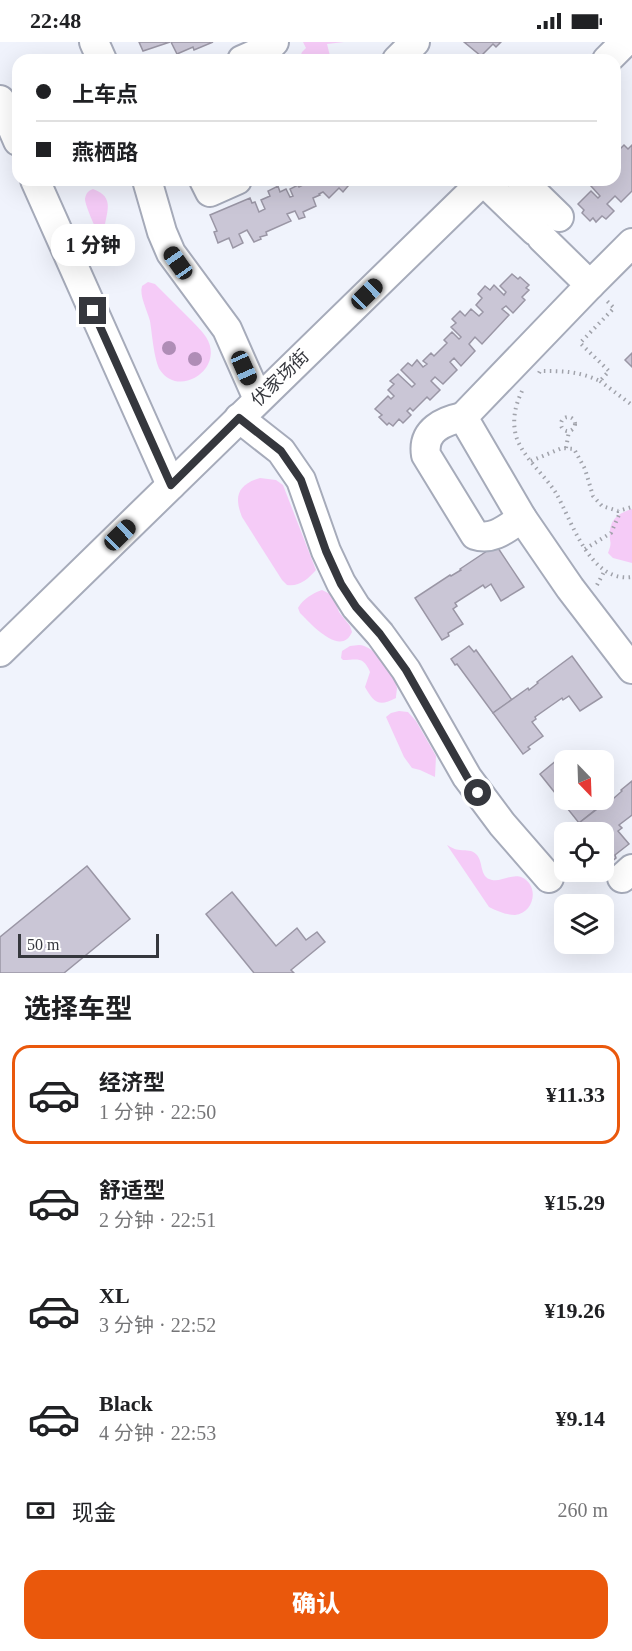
<!DOCTYPE html>
<html lang="zh">
<head>
<meta charset="utf-8">
<style>
	body { margin:0; font-family:"Times New Roman","Noto Sans SC",serif; background:#f2f2f2; color:#202124; height:100vh; display:flex; flex-direction:column; font-size:22px; white-space:nowrap }
	* { box-sizing:border-box; margin:0 }
	p { font-size:20px; color:#757577 }
	.icon { flex:none; width:33px; height:33px; fill:none; stroke:currentColor; stroke-width:2; stroke-linecap:round; stroke-linejoin:round }
	.map { position:relative; height:931px; overflow:hidden }
	.drawer { display:flex; flex-direction:column; background:#fff; flex:1 }
	.drawer>* { flex:none }
	.top-card { position:absolute; left:12px; top:12px; width:609px; height:132px; border-radius:18px; box-shadow:0 6px 24px #0002; display:grid; align-content:center; height:132px; padding:0 24px; background:#fff }
	.needle { width:39px; rotate:157deg }
	.controls { position:absolute; left:554px; top:708px; display:grid; gap:12px }
	.controls a { display:grid; place-items:center; width:60px; height:60px; border-radius:12px; background:#fff; box-shadow:0 6px 24px #0002; font-size:30px }
	.scale { position:absolute; left:18px; bottom:15px; width:141px; box-sizing:border-box; padding-left:6px; border:3px solid #35373d; border-top:0; font-size:16px; line-height:21px; white-space:nowrap; color:#35373d; -webkit-text-stroke:4px #fff; paint-order:stroke }
	.end { position:absolute; width:27px; height:27px; margin:-14px; border:8px solid #35373d; background:#fff; box-shadow:0 0 0 3px #fff }
	.from { border-radius:50% }
	.bubble { position:absolute; height:42px; border-radius:18px; background:#fff; box-shadow:0 6px 24px #0002; font-size:20px; font-weight:800; line-height:42px; text-align:center }
	.car { position:absolute; width:18px; height:36px; margin:-18px -9px; border-radius:8px; box-shadow:0 0 4px 2px #0007; background:linear-gradient(#222 24%,#8ab4d8 0 40%,#222 0 76%,#8ab4d8 0 86%,#222 0) }
	.top-card b { display:flex; align-items:center; gap:21px; height:57px; font-size:22px }
	.top-card b+b { border-top:2px solid #e0e0e0 }
	.top-card i { width:15px; height:15px; background:#202124 }
	ul { padding:0; list-style:none }
	li { display:flex; align-items:center; gap:18px; height:99px; margin:0 12px 9px; padding:0 12px; border:3px solid transparent; border-radius:18px }
	li div { flex:1 }
	li b { display:block; font-size:22px }
	li em { font-style:normal; font-weight:800 }
	li.active { border-color:#ea580c }
	li>.icon { width:54px; height:54px; stroke-width:1.5 }
	h2 { padding:0 24px; font-size:27px; line-height:72px }
	.pay { display:flex; align-items:center; gap:15px; height:66px; padding:0 24px; font-size:22px }
	.pay p { margin-inline-start:auto }
	.cta { display:flex; gap:12px; margin-top:auto; padding:12px 24px }
	.cta a { flex:1; height:69px; border-radius:18px; background:#ea580c; color:#fff; font-size:24px; font-weight:800; line-height:69px; text-align:center }
	.status { display:flex; justify-content:space-between; align-items:center; height:42px; padding:0 30px; background:#fff; direction:ltr }
	.status svg { height:16px; fill:currentColor }
	.map>svg:first-child { display:block }
	.green { fill:#f5cbf7 }
	.building { fill:#cac6d6; stroke:#9a96a5; stroke-width:1.5 }
	.lines { fill:none; stroke-linecap:round; stroke-linejoin:round }
	.minor-casing { stroke:#a6abba; stroke-width:32 }
	.path { stroke:#a1a3ab; stroke-width:4; stroke-dasharray:1.5 4.5; stroke-linecap:butt }
	.minor { stroke:#fff; stroke-width:28 }
	.tree { fill:#af8db6 }
	.route { stroke:#35373d; stroke-width:8 }
	.labels { text-anchor:middle; stroke-width:4.5; stroke-linejoin:round; paint-order:stroke }
	.street-label { font-size:18px; fill:#35373d; stroke:#fff }
</style>
</head>
<body>
<div class="status"><b>22:48</b><svg viewBox="0 0 49 12"><path d="M0 12V9h3v3zM5 12V6h3v6zM10 12V3h3v9zM15 12V0h3v12zM26 1h20v11H26zM47 4h2v5h-2z"/></svg></div>
<div class="map">
<svg width="632" height="931" viewBox="0 0 632 931">
	<rect width="100%" height="100%" fill="#f0f3fc"/>
	<g class="green">
		<polygon points="303,0 344,0 327,2 331,18 299,18 302,10 306,6"/>
		<path d="M 93,147 C 113,154 108,167 105,182 C 115,192 132,198 131,215 C 127,220 122,224 115,220 C 108,215 85,166 85,157 C 86,151 88,149 93,147 Z"/>
		<path d="M 148,240 L 155,242 C 167,254 179,266 191,278 C 196,283 202,289 206,295 C 226,326 179,357 160,328 C 154,318 152,291 150,279 C 147,268 139,253 142,244 Z"/>
		<path d="M 260,436 L 276,438 L 283,443 L 316,528 C 308,537 299,545 287,543 L 282,538 L 242,475 C 234,455 237,443 260,436 Z"/>
		<path d="M 632,467 L 632,521 L 613,516 L 608,511 C 613,499 609,501 610,491 C 610,477 619,471 632,467 Z"/>
		<path d="M 322,548 L 330,552 L 335,559 L 339,570 L 350,584 L 352,590 C 341,616 310,581 300,571 L 298,566 C 303,557 313,551 322,548 Z"/>
		<path d="M 359,603 C 374,603 394,631 397,646 C 397,648 396,653 396,656 C 379,665 374,661 365,645 L 370,630 C 363,614 358,618 343,618 L 341,616 L 342,609 L 350,604 Z"/>
		<polygon points="399,669 408,670 416,679 436,714 435,735 420,728 412,726 404,715 386,675 391,671"/>
		<path d="M 447,803 C 451,805 455,808 460,808 C 467,809 471,807 477,813 C 483,820 480,833 489,837 C 502,843 516,825 529,841 C 538,853 530,872 515,873 C 506,873 497,869 489,865 Z"/>
	</g>
	<g class="building">
		<polygon points="139,0 170,0 143,9"/>
		<polygon points="171,0 213,0 194,8 193,5 177,12"/>
		<polygon points="464,0 501,0 496,5 493,2 481,14"/>
		<polygon points="624,103 628,107 632,103 632,149 621,160 615,154 607,162 614,169 606,177 602,174 596,180 593,176 590,179 582,171 584,168 578,162 591,149 598,156 600,154 591,144 595,140 593,138 615,138 615,120 620,115 616,111"/>
		<polygon points="313,138 342,138 348,144 343,150 339,146 329,156 323,150 319,152 320,153 313,156 316,164 303,170 305,175 299,177 295,169 287,172 291,179 266,190 267,193 260,195 261,197 254,200 247,188 239,192 243,201 233,206 229,196 218,201 214,190 217,189 210,173 250,156 252,161 255,160 259,170 265,167 261,158 270,154 268,149 278,144 280,150 286,147 290,155 293,154 290,147 298,143 299,145"/>
		<polygon points="512,232 518,237 520,235 529,243 526,246 529,248 522,255 525,258 513,271 506,264 502,267 509,273 482,302 475,295 469,302 475,309 461,324 454,316 450,320 457,328 443,342 435,335 431,339 440,348 430,358 427,355 413,369 410,366 407,369 411,373 403,381 399,377 393,384 389,381 387,383 379,375 382,373 375,367 388,354 391,357 394,354 388,348 394,342 390,339 398,332 412,345 415,342 401,328 408,321 412,324 417,318 423,325 427,322 423,319 431,311 434,314 447,301 444,298 452,290 459,297 461,295 451,285 456,281 452,277 460,269 465,274 471,267 479,274 483,270 476,263 482,256 478,252 485,244 490,248 494,243 504,253 506,250 500,244"/>
		<polygon points="632,311 632,325 625,318"/>
		<polygon points="496,503 524,545 501,559 491,542 485,546 483,543 455,561 457,564 453,567 463,582 448,591 449,594 442,598 415,556 450,533 451,534 461,528 460,527"/>
		<polygon points="469,604 474,610 476,608 512,658 493,671 457,622 455,623 451,617"/>
		<polygon points="572,614 602,655 580,669 569,654 563,658 562,656 535,675 536,677 532,680 543,694 528,705 530,707 523,712 493,671 528,646 529,648 538,641 537,640"/>
		<polygon points="563,713 567,718 564,718 564,758 595,758 600,764 579,781 540,732"/>
		<polygon points="632,739 632,773 619,783 622,786 618,789 629,802 615,813 616,816 610,821 603,812 603,790 586,790 579,781 613,755 614,756 622,749 621,748"/>
		<polygon points="87,824 130,877 64,931 0,931 0,895"/>
		<polygon points="232,850 276,904 297,886 306,898 317,890 325,900 291,928 294,931 254,931 206,872"/>
	</g>
	<g class="lines">
		<g class="minor-casing">
			<g id="minor">
				<polyline points="94,0 102,18"/>
				<polyline points="242,18 267,7 274,0"/>
				<polyline points="397,18 415,0"/>
				<polyline points="607,18 625,0"/>
				<polyline points="0,58 18,99"/>
				<polyline points="35,138 171,443"/>
				<polyline points="147,138 162,190 171,211 227,287 258,357"/>
				<polyline points="204,138 210,150 237,138"/>
				<polyline points="521,138 559,175"/>
				<polyline points="483,139 535,189"/>
				<polyline points="542,196 590,243 463,375 522,476 570,546 632,627"/>
				<polyline points="590,243 632,201"/>
				<path d="M 463,375 C 444,379 422,388 426,413 L 475,493 C 493,499 507,486 522,476"/>
				<polyline points="239,376 281,409 301,438 326,509 341,541 356,565 380,592 406,628 467,735 502,782 549,836"/>
				<polyline points="0,610 484,138"/>
				<polyline points="622,836 632,827"/>
			</g>
		</g>
		<g class="path">
			<path d="M 539,331 L 540,329 C 564,329 578,329 600,339 L 609,329 L 580,301 L 614,266 L 606,258"/>
			<polyline points="600,339 632,363"/>
			<path d="M 522,349 C 515,364 512,378 516,394 C 523,416 544,432 556,451 C 572,479 590,541 632,535"/>
			<circle cx="568" cy="382" r="7"/>
			<polyline points="566,406 569,389"/>
			<polyline points="531,419 562,406 574,407 585,427 593,454 602,464 618,469 632,465"/>
			<polyline points="585,507 611,491 619,473 618,469"/>
			<polyline points="597,543 605,528"/>
		</g>
		<use href="#minor" class="minor"/>
	</g>
	<g class="tree">
		<circle cx="169" cy="306" r="7"/>
		<circle cx="195" cy="317" r="7"/>
	</g>
	<g class="lines">
		<polyline class="route" points="93,269 171,443 239,376 281,409 301,438 326,509 341,542 356,565 380,592 406,628 467,735 478,751"/>
	</g>
	<g class="labels">
		<g class="street-label">
			<text transform="translate(280 336) rotate(-44)" y="6">伏家场街</text>
		</g>
	</g>
</svg>
<div class="controls">
<a><svg class="needle" viewBox="-14 -14 28 28"><path d="M0-13l5 13h-10z" fill="#e53935"/><path d="M0 13l5-13h-10z" fill="#757577"/></svg></a>
<a><svg class="icon" aria-label="locate" viewBox="0 0 24 24"><circle cx="12" cy="12" r="6"/><path d="M12 2v4M12 18v4M2 12h4M18 12h4"/></svg></a>
<a><svg class="icon" aria-label="layers" viewBox="0 0 24 24"><path d="M12 4l9 5-9 5-9-5zM3 14l9 5 9-5"/></svg></a>
</div>
<div class="scale">50 m</div>
<i class="end from" style="left:478px;top:751px"></i>
<i class="end" style="left:93px;top:269px"></i>
<div class="bubble" style="left:51px;top:182px;width:84px">1 分钟</div>
<i class="car" style="left:178px;top:221px;rotate:325deg"></i>
<i class="car" style="left:367px;top:252px;rotate:46deg"></i>
<i class="car" style="left:244px;top:326px;rotate:156deg"></i>
<i class="car" style="left:120px;top:493px;rotate:46deg"></i>
<div class="top-card">
<b><i class="from"></i>上车点</b>
<b><i></i>燕栖路</b>
</div>
</div>
<section class="drawer">
<h2>选择车型</h2>
<ul>
<li class="active"><svg class="icon" aria-label="car" viewBox="0 0 24 24"><path d="M5 17H2v-5l4-1 3-4h7l3 4 3 1v5h-3M9 17h6M6 11h13"/><circle cx="7" cy="17" r="2"/><circle cx="17" cy="17" r="2"/></svg><div><b>经济型</b><p>1 分钟 · 22:50</p></div><em>¥11.33</em></li>
<li><svg class="icon" aria-label="car" viewBox="0 0 24 24"><path d="M5 17H2v-5l4-1 3-4h7l3 4 3 1v5h-3M9 17h6M6 11h13"/><circle cx="7" cy="17" r="2"/><circle cx="17" cy="17" r="2"/></svg><div><b>舒适型</b><p>2 分钟 · 22:51</p></div><em>¥15.29</em></li>
<li><svg class="icon" aria-label="car" viewBox="0 0 24 24"><path d="M5 17H2v-5l4-1 3-4h7l3 4 3 1v5h-3M9 17h6M6 11h13"/><circle cx="7" cy="17" r="2"/><circle cx="17" cy="17" r="2"/></svg><div><b>XL</b><p>3 分钟 · 22:52</p></div><em>¥19.26</em></li>
<li><svg class="icon" aria-label="car" viewBox="0 0 24 24"><path d="M5 17H2v-5l4-1 3-4h7l3 4 3 1v5h-3M9 17h6M6 11h13"/><circle cx="7" cy="17" r="2"/><circle cx="17" cy="17" r="2"/></svg><div><b>Black</b><p>4 分钟 · 22:53</p></div><em>¥9.14</em></li>
</ul>
<div class="pay"><svg class="icon" aria-label="cash" viewBox="0 0 24 24"><path d="M3 7h18v10H3z"/><circle cx="12" cy="12" r="2"/></svg>现金<p>260 m</p></div>
<div class="cta"><a>确认</a></div>
</section>
</body>
</html>
